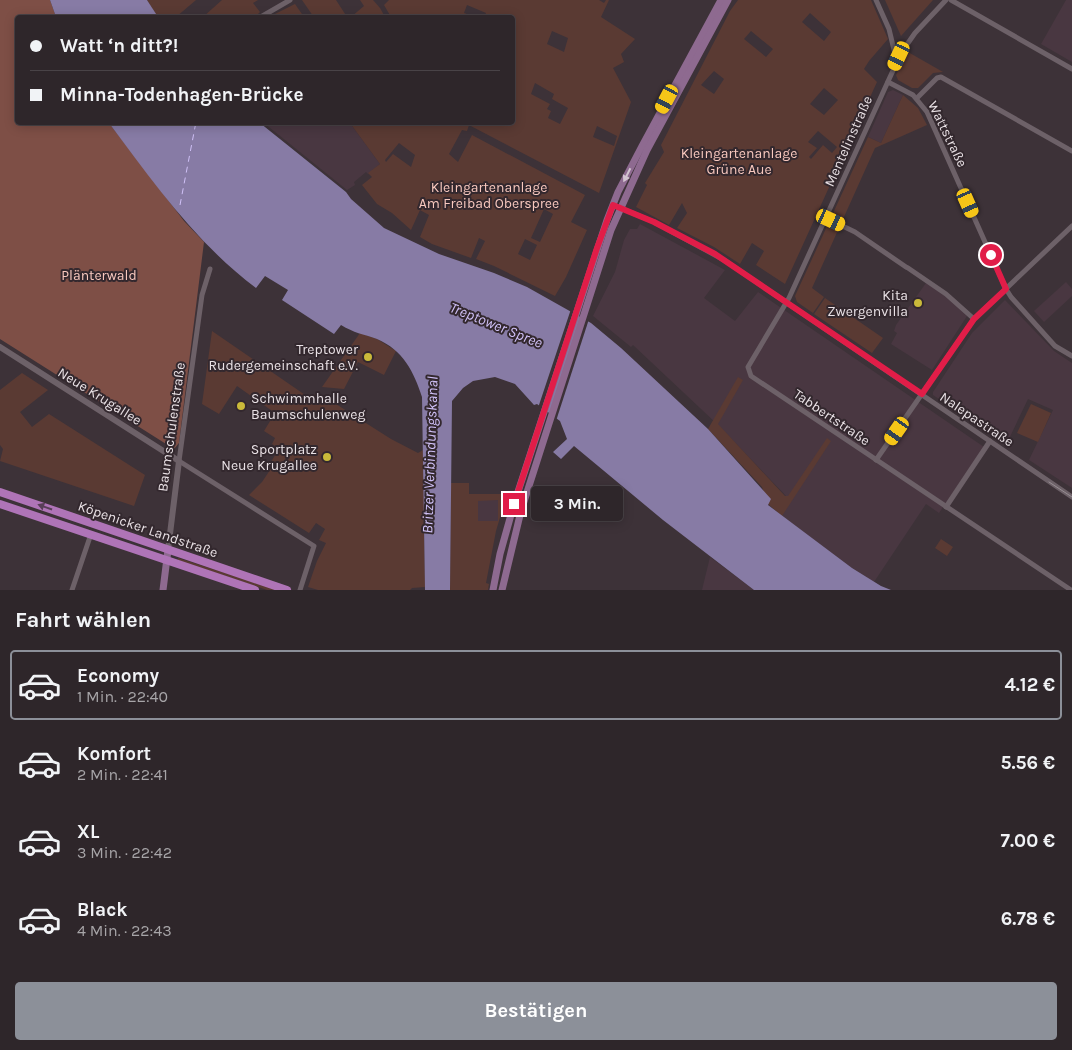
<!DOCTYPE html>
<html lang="de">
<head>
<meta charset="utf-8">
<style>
	body { margin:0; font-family:Karla,sans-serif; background:#362e32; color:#f1f3f6; height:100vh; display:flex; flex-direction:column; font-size:19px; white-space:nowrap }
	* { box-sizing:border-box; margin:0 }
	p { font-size:16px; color:#a7a5a8 }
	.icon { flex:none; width:28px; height:28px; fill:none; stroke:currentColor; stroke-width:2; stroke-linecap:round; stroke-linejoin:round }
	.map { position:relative; height:590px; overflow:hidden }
	.side { display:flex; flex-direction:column; background:#2e262a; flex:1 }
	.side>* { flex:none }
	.top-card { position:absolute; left:15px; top:15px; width:500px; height:110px; border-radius:5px; box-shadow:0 2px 12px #0003,0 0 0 1px #494347; display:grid; align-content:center; height:110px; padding:0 15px; background:#2e262a }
	.end { position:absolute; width:22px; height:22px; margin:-11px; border:6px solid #e11d48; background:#fff; box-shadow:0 0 0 2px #fff }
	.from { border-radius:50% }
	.bubble { position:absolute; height:35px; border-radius:5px; background:#2e262a; box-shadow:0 2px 12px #0003,0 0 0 1px #494347; font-size:16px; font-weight:700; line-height:35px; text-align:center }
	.car { position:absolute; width:15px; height:30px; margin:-15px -8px; border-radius:6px; box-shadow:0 0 4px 1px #0007; background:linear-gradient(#f5c518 24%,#345 0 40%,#f5c518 0 76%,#345 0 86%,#f5c518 0) }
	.top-card b { display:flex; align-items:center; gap:18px; height:48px; font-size:19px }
	.top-card b+b { border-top:1px solid #494347 }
	.top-card i { width:12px; height:12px; background:#f1f3f6 }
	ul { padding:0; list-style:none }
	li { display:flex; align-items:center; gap:15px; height:70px; margin:0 10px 8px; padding:0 5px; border:2px solid transparent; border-radius:5px }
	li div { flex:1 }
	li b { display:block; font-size:19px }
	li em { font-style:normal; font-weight:700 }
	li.selected { border-color:#8c9099 }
	li>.icon { width:45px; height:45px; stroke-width:1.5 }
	h2 { padding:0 15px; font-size:22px; line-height:60px }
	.primary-button { display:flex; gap:10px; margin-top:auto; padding:10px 15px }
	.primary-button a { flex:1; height:58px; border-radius:5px; background:#8c9099; color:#fff; font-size:20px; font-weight:700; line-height:58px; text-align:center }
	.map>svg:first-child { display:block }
	.built { fill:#493741 }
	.green { fill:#5a3a33; fill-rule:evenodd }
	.forest { fill:#7e4f46 }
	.water { fill:#877ba5 }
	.pier { fill:#3d3238 }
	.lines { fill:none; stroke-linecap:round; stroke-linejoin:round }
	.ferry { stroke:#d0c1f7; stroke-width:1; stroke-dasharray:6 5; stroke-linecap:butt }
	.minor { stroke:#6d6168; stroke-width:5 }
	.tertiary { stroke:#6d6168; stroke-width:6 }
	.secondary { stroke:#8e6a90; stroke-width:7 }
	.primary { stroke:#af74b7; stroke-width:8 }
	.tram { stroke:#978e93; stroke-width:1 }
	.oneway { fill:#d2c3d0 }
	.oneway2 { fill:#583f57 }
	.route { stroke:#e11d48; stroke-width:6 }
	.poi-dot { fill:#caba3a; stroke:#33282e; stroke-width:2 }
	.labels { text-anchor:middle; stroke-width:4; stroke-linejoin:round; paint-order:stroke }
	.street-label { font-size:14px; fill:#e9e1e5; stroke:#33282e }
	.park-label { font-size:14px; fill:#f9c9bf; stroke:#33282e }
	.poi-label { font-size:14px; fill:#e9e1e5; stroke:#33282e; text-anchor:end }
	.water-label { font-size:15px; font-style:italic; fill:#d0c1f7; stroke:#33282e }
</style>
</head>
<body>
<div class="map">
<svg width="1072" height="590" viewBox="0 0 1072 590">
	<rect width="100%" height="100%" fill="#3d3238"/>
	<g class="built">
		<polygon points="1066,0 1072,0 1072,62 1041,44"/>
		<polygon points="893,90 903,95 881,143 868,137 888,92"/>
		<polygon points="264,123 350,123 380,164 368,174 366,172 354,182 355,185 347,190"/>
		<polygon points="640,224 725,270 704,298 735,321 758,292 984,447 939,513 926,504 874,582 852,568 782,516 786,496 717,424 633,345 631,347 593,316 615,272 624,240 630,229 637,229"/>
		<polygon points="1066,282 1072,289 1072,296 1044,322 1034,311"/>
		<polygon points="926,283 947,297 967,316 932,370 891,344 897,333 894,331 896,325"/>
		<polygon points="1005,300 1054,351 1072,363 1072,488 1029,460 1053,410 1028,399 1006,445 933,395 933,392 972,333"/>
		<rect x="478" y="500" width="20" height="21"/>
		<polygon points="710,557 754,590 702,590"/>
	</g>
	<g class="green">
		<polygon points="147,0 196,0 176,17 158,18"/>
		<polygon points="222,0 258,0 253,3 260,12 255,17 203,17"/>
		<polygon points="302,0 336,0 347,17 312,17 313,16"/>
		<polygon points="360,0 373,0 380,8 385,17 351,17 364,6"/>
		<path d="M 389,0 L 599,0 L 604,3 L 606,0 L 609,0 L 601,17 L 635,39 L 621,54 L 624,62 L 613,68 L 631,102 L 599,193 L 469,125 L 467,131 L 462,130 L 449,154 L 458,162 L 472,135 L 585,195 L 571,222 L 587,230 L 566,277 L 555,296 L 494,266 L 476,259 L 485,241 L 479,238 L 471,258 L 432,244 L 420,237 L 429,215 L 420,210 L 411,230 L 392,213 L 377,204 L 362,185 L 372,177 L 368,173 L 380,164 L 350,123 L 512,122 L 512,18 L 484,17 L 486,13 L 467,5 L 464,13 L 475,17 L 391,17 L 384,5 ZM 552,31 L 568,38 L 564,52 L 547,44 ZM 535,83 L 554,94 L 552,99 L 568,108 L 560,124 L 548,118 L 551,111 L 547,109 L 550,104 L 531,94 ZM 597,126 L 617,136 L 614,146 L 593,137 ZM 399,143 L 415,155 L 411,167 L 393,154 L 386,162 L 385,160 ZM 544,209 L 553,214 L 540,242 L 531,238 ZM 525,239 L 537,245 L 530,260 L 518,254 Z"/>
		<path d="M 738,0 L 871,0 L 888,39 L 869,61 L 864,69 L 877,82 L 785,284 L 756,265 L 764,251 L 752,243 L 740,264 L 714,247 L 677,228 L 687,213 L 682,203 L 669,225 L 636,207 L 647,185 L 645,183 L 664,152 L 661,145 L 730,11 ZM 810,13 L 831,32 L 824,41 L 802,22 ZM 751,31 L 773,49 L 766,57 L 744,39 ZM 714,71 L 724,79 L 714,94 L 701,85 ZM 824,88 L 838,100 L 824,115 L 810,104 ZM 818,131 L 837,147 L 832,153 L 823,145 L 811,159 L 809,157 L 817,148 L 808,142 Z"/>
		<polygon points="885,0 933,0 901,36"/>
		<polygon points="295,4 304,17 270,17 273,15"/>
		<polygon points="908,52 943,72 933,73 918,88 912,88 898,80 896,75"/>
		<polygon points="903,95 918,108 927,125 875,148 812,288 824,297 813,313 797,302 795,296 868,137 881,143"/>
		<polygon points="825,298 883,338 872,353 814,314"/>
		<polygon points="212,331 311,399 317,392 391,439 418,453 423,450 425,587 412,588 410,590 318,590 308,587 317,561 326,543 319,540 325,529 316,523 309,533 249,495 262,482 272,467 269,465 279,449 272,444 275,438 264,431 275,413 237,386 219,414 202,404"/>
		<polygon points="360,333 377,339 396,351 384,375 358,362 344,389 322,387"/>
		<polygon points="22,373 48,390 20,412 32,427 49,414 145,475 134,506 0,461 3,449 0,445 0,390"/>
		<polygon points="738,377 743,380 718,424 785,496 788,496 827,438 831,441 782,516 768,504 762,487 708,429"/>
		<polygon points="1031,404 1051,413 1038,442 1017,433"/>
		<path d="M 451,483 L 469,483 L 469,494 L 507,494 L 496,531 L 486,583 L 489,584 L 488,590 L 450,590 ZM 498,500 L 498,521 L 478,521 L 478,501 Z"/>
		<polygon points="941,539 953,547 947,556 935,548"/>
		<polygon points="178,558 279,590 267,590 178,560"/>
	</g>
	<polygon class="forest" points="0,0 50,0 56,17 18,18 18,122 109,123 184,221 204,242 179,443 174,449 0,339"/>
	<g class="water">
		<polygon points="50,0 147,0 158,17 56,17"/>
		<path d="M 109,123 L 260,123 L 346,192 L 351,199 L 384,228 L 439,254 L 494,273 L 527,287 L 591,323 L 621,348 L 708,429 L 771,499 L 768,505 L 852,568 L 881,586 L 891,590 L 754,590 L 663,520 L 574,446 L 561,459 L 553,452 L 567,439 L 560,421 L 537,404 L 534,405 L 515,384 L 495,377 L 473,381 L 463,388 L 452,401 L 450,590 L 425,590 L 422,397 C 414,372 403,350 377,339 C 363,334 354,333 341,325 L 334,334 L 282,300 L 288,290 L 265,276 L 256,288 C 196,243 153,182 109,123 Z"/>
	</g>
	<g class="pier">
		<polygon points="571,309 578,313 546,414 538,408"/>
		<polygon points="582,315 589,319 556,421 549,416"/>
	</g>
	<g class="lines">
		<polyline class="ferry" points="180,205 196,122"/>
		<g class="minor">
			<polyline points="876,0 889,29 895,54 899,56"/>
			<polyline points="946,0 915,33 901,53 789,298 748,367 751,376 1071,590"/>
			<polyline points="951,0 1072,69"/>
			<polyline points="259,18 290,0"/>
			<polyline points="888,82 913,95 927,112 1006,289 1011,297 1055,346 1072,356"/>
			<polyline points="917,98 937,78 941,77 1072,151"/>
			<polyline points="618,207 654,222 724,260 1072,497"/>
			<polyline points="826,218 855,232 906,267"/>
			<polyline points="908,268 946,294 974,319"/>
			<polyline points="210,269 202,295 179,461 314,546 300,590"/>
			<polyline points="876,460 974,319 1072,226"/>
			<polyline points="946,507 990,441"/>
			<polyline points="72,590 91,534"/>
		</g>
		<polyline class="tertiary" points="0,347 179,461 168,550"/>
		<g class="secondary">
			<polyline points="163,590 168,550"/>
			<polyline points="493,590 500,554 514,504 607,220 618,192 642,146 721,0"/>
			<polyline points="502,590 521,511 611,230 647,150 728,0"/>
		</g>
		<g class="primary">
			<polyline points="0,492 287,590"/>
			<polyline points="0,504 255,590"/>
		</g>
		<polyline class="tram" points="1049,482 1072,497"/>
	</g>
	<defs><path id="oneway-solid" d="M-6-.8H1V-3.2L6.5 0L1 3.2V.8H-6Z" transform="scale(1.25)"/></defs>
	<use class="oneway" href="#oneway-solid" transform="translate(627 175) rotate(117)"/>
	<use class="oneway2" href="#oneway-solid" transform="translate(45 507) rotate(-161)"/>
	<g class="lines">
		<polyline class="route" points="514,504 597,248 613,205 654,222 715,254 922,394 974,319 1006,289 991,255"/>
	</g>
	<g class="poi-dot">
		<circle cx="918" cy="303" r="5"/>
		<circle cx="368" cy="357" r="5"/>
		<circle cx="241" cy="406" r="5"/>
		<circle cx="327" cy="457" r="5"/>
	</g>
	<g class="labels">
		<g class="street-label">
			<text transform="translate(948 134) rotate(64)" y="5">Wattstraße</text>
			<text transform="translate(848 141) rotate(-66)" y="5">Mentelinstraße</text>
			<text transform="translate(100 396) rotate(32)" y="5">Neue Krugallee</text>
			<text transform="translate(832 417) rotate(34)" y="5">Tabbertstraße</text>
			<text transform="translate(977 419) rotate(34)" y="5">Nalepastraße</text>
			<text transform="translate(171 427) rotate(-82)" y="5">Baumschulenstraße</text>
			<text transform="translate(148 529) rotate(19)" y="5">Köpenicker Landstraße</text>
		</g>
		<g class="park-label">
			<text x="739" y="158">Kleingartenanlage<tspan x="739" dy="16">Grüne Aue</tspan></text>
			<text x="489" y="192">Kleingartenanlage<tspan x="489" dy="16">Am Freibad Oberspree</tspan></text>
			<text x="99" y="280">Plänterwald</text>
		</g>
		<g class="poi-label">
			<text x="908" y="300">Kita<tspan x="908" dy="16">Zwergenvilla</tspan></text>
			<text x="358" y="354">Treptower<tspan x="358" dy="16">Rudergemeinschaft e.V.</tspan></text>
			<text x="251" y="403" text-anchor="start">Schwimmhalle<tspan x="251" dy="16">Baumschulenweg</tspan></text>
			<text x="317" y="454">Sportplatz<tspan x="317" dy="16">Neue Krugallee</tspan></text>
		</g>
		<g class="water-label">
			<text transform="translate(496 325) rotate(22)" y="5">Treptower Spree</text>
			<text transform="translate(430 455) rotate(-88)" y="5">Britzer Verbindungskanal</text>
		</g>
	</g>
</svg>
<i class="end from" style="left:991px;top:255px"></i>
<i class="end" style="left:514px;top:504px"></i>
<div class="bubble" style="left:531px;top:486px;width:92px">3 Min.</div>
<i class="car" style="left:899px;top:56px;rotate:205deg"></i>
<i class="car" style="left:667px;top:99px;rotate:208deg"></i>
<i class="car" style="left:968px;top:203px;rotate:156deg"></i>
<i class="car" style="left:831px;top:220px;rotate:115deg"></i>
<i class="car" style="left:897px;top:431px;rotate:215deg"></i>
<div class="top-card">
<b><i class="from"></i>Watt ‘n ditt?!</b>
<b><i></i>Minna-Todenhagen-Brücke</b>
</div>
</div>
<section class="side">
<h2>Fahrt wählen</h2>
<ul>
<li class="selected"><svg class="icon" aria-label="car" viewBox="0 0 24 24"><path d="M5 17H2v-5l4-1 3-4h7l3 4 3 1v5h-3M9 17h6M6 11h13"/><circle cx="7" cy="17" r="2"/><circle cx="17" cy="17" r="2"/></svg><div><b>Economy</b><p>1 Min. · 22:40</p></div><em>4.12 €</em></li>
<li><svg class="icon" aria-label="car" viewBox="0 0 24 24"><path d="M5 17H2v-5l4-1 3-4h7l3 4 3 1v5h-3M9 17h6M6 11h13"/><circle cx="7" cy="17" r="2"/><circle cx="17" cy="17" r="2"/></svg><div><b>Komfort</b><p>2 Min. · 22:41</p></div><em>5.56 €</em></li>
<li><svg class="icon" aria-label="car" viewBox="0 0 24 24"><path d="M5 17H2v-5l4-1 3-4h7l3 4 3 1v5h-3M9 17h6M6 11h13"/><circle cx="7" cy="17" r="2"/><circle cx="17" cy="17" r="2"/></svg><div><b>XL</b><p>3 Min. · 22:42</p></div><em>7.00 €</em></li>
<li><svg class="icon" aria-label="car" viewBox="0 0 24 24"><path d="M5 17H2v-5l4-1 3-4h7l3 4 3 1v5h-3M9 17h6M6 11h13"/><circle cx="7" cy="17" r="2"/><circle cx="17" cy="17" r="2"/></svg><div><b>Black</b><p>4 Min. · 22:43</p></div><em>6.78 €</em></li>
</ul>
<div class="primary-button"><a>Bestätigen</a></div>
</section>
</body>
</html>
